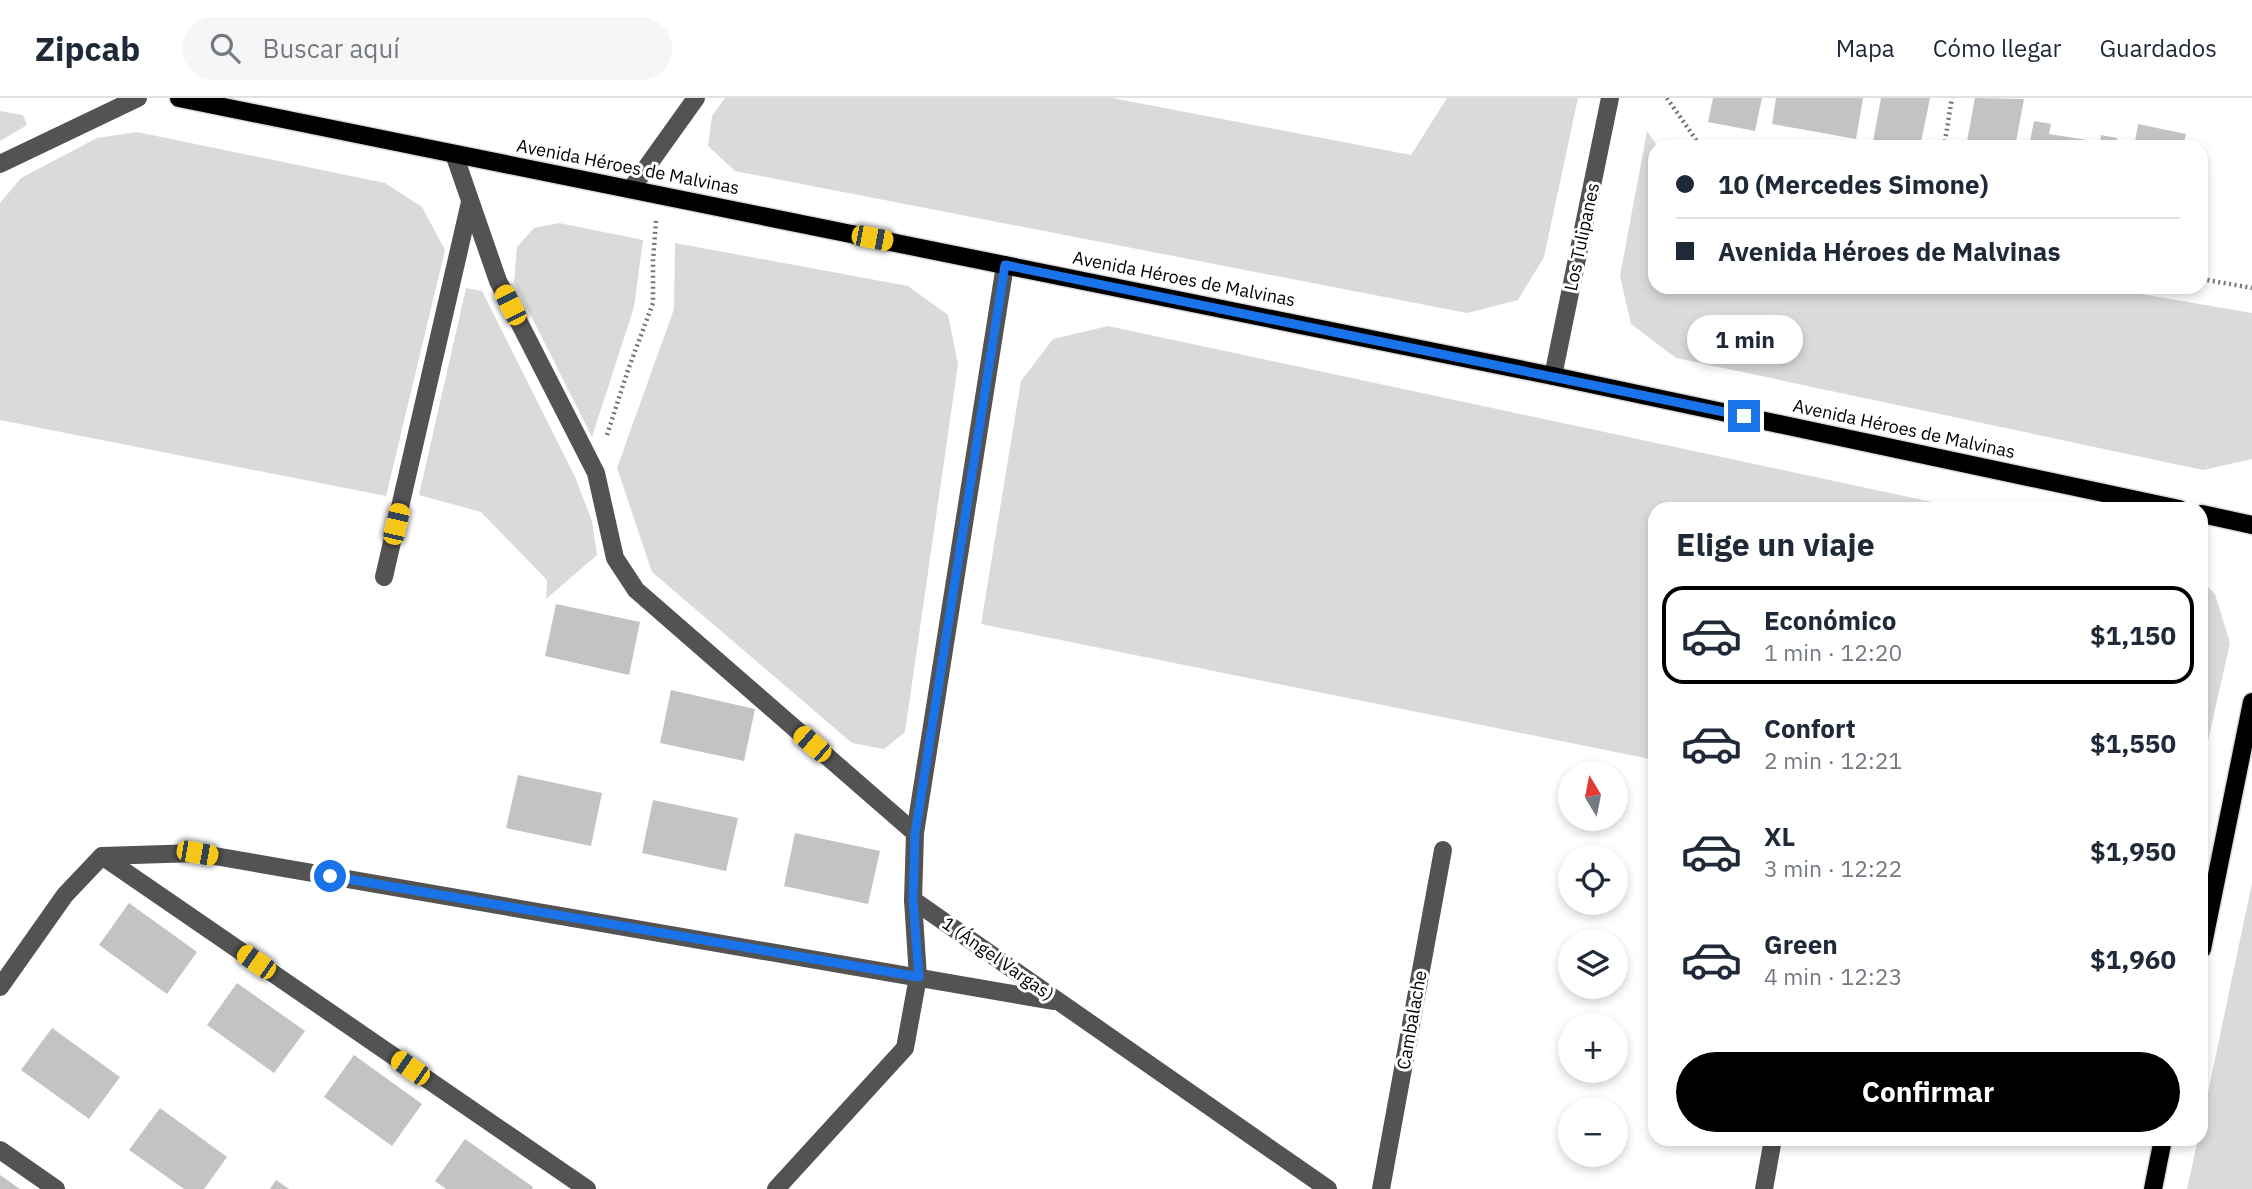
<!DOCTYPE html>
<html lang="es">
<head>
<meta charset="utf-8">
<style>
	body { margin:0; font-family:"IBM Plex Sans",sans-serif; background:#f6f6f7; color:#1f2937; height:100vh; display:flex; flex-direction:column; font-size:26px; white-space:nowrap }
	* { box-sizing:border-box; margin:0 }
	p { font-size:23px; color:#747a83 }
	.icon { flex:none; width:38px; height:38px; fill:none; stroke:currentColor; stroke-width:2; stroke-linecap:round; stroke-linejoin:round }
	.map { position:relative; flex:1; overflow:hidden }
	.sheet { position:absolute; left:1648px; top:404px; width:560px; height:644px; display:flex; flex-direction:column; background:#fff; border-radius:21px; box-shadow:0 4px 10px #0003 }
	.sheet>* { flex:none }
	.banner { position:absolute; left:1648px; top:42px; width:560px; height:154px; border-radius:21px; box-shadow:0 4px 10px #0003; display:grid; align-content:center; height:154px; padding:0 28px; background:#fff }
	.needle { width:46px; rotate:350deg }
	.controls { position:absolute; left:1558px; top:663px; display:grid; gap:14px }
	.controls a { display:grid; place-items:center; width:70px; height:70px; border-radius:50%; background:#fff; box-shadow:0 4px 10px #0003; font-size:35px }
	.end { position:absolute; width:32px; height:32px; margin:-16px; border:9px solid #1a73e8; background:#fff; box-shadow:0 0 0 4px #fff }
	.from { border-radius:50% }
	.bubble { position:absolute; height:49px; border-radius:24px; background:#fff; box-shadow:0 4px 10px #0003; font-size:23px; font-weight:800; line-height:49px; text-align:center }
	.car { position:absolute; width:21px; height:42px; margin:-21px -10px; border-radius:9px; box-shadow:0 0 5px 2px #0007; background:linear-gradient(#f5c518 24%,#345 0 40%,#f5c518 0 76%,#345 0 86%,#f5c518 0) }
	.banner b { display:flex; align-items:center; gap:24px; height:66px; font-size:26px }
	.banner b+b { border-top:2px solid #e0e1e3 }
	.banner i { width:18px; height:18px; background:#1f2937 }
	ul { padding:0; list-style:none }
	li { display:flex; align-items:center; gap:21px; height:98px; margin:0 14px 10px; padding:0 14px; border:4px solid transparent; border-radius:21px }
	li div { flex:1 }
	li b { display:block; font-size:26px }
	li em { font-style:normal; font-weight:800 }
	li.selected { border-color:#000 }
	li>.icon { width:63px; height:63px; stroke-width:1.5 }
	h2 { padding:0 28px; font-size:32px; line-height:84px }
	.button { display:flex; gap:14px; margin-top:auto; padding:14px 28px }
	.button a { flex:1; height:80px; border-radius:42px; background:#000; color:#fff; font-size:28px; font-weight:800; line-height:80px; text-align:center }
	header { display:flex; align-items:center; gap:42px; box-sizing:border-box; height:98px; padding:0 35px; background:#fff; border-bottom:2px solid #e0e1e3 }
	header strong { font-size:33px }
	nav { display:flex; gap:38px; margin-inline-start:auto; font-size:24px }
	.search { width:490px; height:63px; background:#f6f6f7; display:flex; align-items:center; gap:18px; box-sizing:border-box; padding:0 24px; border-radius:38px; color:#747a83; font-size:26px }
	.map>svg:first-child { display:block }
	.green { fill:#dadada }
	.building { fill:#c3c3c3 }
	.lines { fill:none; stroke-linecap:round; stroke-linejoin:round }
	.major-casing { stroke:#dbdbdb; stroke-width:21 }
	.path { stroke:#757575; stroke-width:4.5; stroke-dasharray:2 3.5; stroke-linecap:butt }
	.minor { stroke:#535353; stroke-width:18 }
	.major { stroke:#000; stroke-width:18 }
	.route { stroke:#1a73e8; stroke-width:9 }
	.labels { text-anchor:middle; stroke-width:6; stroke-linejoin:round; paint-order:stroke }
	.street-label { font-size:18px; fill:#000; stroke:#fff }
</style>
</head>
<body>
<header>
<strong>Zipcab</strong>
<div class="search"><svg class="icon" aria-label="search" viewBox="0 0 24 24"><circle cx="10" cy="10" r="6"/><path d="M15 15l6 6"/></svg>Buscar aquí</div>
<nav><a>Mapa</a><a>Cómo llegar</a><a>Guardados</a></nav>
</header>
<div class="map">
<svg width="2252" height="1091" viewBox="0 0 2252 1091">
	<rect width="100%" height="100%" fill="#fff"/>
	<g class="green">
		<polygon points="725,0 1112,0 1411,57 1447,0 1578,0 1544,159 1518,202 1467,215 735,73 708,48 712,18"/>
		<polygon points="0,13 23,17 27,27 0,43"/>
		<polygon points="1647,33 1658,49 1656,49 1656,189 2100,189 2252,215 2252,361 2203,372 1676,260 1631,226 1620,178"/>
		<polygon points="137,34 385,85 422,109 445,152 386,398 0,322 0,105 21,80 97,40"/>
		<polygon points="559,125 643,142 634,209 592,339 514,184 517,149 534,130"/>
		<polygon points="675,145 908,188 948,217 958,266 905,634 884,651 852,645 652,474 617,370 674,211"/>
		<polygon points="466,190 482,193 575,379 592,423 597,457 546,501 547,482 481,414 419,397"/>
		<polygon points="1108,228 1965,411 1656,411 1655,662 981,526 1021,283 1053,241"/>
		<polygon points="2202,483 2215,496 2230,545 2202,669"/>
		<polygon points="2252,785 2252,1091 2187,1091 2198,1041 2202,1041 2202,1023"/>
	</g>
	<g class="building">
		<polygon points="1713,0 1762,0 1755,33 1708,24"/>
		<polygon points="1776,0 1863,0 1856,41 1772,26"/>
		<polygon points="1881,0 1930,0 1920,49 1872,49"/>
		<polygon points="1975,0 2024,1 2015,49 1966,49"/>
		<polygon points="2034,23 2051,26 2049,36 2100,44 2101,37 2117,40 2116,49 2029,49"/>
		<polygon points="2138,26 2186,36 2183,49 2134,49"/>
		<polygon points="556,506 640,524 629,577 545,558"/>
		<polygon points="671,592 755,611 744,663 660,645"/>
		<polygon points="518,677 602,695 591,748 506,730"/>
		<polygon points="653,702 738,720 726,773 642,755"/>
		<polygon points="795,735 880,753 868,806 784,788"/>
		<polygon points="129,805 197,854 167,896 99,847"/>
		<polygon points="237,885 305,933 274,975 207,927"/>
		<polygon points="52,930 120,979 89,1021 21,972"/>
		<polygon points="354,957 422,1006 392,1048 324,999"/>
		<polygon points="160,1010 227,1059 204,1091 184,1091 129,1052"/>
		<polygon points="465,1041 533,1089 532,1091 446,1091 435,1083"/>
		<polygon points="0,1077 20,1091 0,1091"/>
		<polygon points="276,1082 289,1091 270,1091"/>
	</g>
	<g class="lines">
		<g class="major-casing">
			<g id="major">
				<polyline points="179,0 1553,278 2179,411"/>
				<polyline points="2202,416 2252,427"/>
				<polyline points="2202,851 2252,604"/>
				<polyline points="2153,1091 2163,1041"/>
			</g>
		</g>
		<g class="path">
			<polyline points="1667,0 1701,49"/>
			<polyline points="1944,49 1952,0"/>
			<polyline points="2202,181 2252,190"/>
			<polyline points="607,337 628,272 653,205 653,163 656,123"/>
		</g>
		<g class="minor">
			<polyline points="454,56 498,183 596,375 615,460 636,492 915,735 913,802 1328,1091"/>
			<polyline points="0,66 138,0"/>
			<polyline points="631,91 696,0"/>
			<polyline points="1553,278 1610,0"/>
			<polyline points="384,479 470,104"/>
			<polyline points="915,735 1005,167"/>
			<polyline points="102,758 587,1091"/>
			<polyline points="0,889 65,797 102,758 197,755 1053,903"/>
			<polyline points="0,1052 56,1091"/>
			<polyline points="776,1091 905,950 918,879 913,802"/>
			<polyline points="1381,1091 1443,752"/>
			<polyline points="1764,1091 1773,1041"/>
		</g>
		<use href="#major" class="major"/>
	</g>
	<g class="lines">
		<polyline class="route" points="330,778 919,879 913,802 915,736 1005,167 1744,318"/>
	</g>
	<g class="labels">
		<g class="street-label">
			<text transform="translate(628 69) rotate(11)" y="6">Avenida Héroes de Malvinas</text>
			<text transform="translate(1582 139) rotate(-78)" y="6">Los Tulipanes</text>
			<text transform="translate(1184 181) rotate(11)" y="6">Avenida Héroes de Malvinas</text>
			<text transform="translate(1904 331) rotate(12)" y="6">Avenida Héroes de Malvinas</text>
			<text transform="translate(998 861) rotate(35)" y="6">1 (Ángel Vargas)</text>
			<text transform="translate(1412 922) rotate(-80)" y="6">Cambalache</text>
		</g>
	</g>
</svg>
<div class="controls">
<a><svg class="needle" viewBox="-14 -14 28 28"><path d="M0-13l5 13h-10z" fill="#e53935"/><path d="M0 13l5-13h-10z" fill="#747a83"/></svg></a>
<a><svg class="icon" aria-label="locate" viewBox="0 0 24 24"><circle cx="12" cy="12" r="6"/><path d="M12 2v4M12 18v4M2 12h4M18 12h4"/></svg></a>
<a><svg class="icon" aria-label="layers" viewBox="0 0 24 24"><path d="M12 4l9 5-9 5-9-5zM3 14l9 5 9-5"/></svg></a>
<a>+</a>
<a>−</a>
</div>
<i class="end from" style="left:330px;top:778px"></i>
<i class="end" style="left:1744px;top:318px"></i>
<div class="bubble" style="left:1687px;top:217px;width:116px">1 min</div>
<i class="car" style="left:872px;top:140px;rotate:101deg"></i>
<i class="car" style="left:510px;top:207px;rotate:333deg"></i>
<i class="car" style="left:396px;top:426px;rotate:13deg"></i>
<i class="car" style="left:812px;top:646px;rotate:311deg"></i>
<i class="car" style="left:197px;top:755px;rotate:100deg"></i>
<i class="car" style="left:256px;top:864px;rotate:305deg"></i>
<i class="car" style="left:410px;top:970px;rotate:305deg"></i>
<div class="banner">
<b><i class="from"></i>10 (Mercedes Simone)</b>
<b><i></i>Avenida Héroes de Malvinas</b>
</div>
<section class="sheet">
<h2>Elige un viaje</h2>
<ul>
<li class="selected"><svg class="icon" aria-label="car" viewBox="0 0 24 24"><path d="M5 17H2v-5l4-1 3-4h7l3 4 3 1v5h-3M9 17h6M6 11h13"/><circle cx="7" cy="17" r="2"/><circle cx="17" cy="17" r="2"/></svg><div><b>Económico</b><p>1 min · 12:20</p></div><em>$1,150</em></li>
<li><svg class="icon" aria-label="car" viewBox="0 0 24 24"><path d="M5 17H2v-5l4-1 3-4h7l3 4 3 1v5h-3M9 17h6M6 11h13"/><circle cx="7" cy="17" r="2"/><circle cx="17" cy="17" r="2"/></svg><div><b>Confort</b><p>2 min · 12:21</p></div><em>$1,550</em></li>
<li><svg class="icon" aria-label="car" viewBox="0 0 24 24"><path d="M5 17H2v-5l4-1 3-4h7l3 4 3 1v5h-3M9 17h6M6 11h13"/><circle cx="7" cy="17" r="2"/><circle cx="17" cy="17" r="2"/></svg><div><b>XL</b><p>3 min · 12:22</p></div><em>$1,950</em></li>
<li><svg class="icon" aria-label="car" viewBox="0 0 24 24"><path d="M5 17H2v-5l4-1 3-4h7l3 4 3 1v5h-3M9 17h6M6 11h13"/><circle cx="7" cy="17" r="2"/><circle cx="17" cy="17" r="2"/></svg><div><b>Green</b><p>4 min · 12:23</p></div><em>$1,960</em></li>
</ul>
<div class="button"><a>Confirmar</a></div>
</section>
</div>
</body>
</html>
